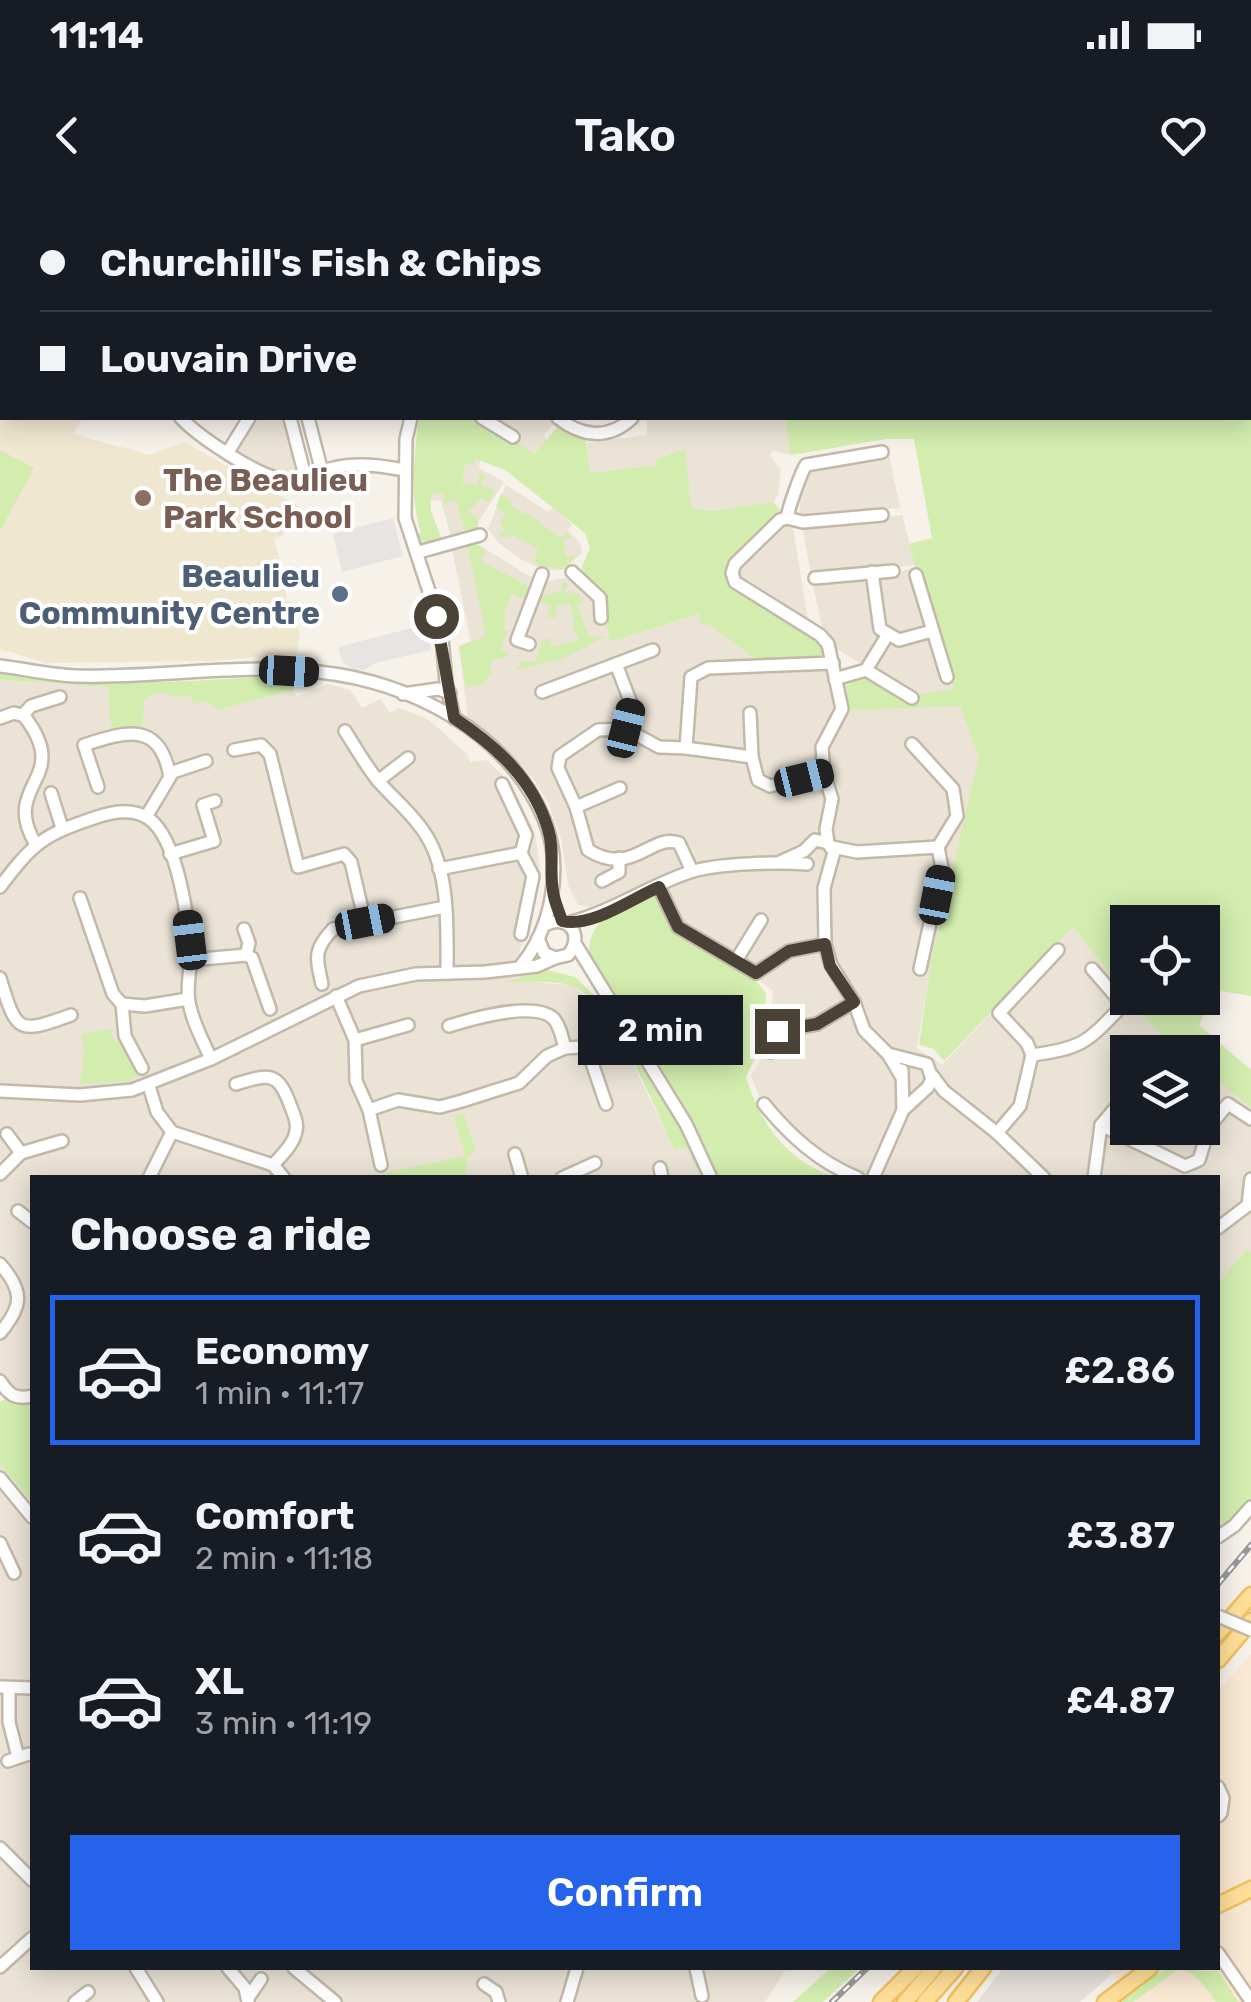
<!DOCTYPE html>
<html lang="en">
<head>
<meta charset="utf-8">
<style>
	body { margin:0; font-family:Rubik,sans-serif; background:#242831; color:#f1f3f6; height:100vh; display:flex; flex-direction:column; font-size:38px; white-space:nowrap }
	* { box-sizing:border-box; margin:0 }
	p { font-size:32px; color:#9ea1a6 }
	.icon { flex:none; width:55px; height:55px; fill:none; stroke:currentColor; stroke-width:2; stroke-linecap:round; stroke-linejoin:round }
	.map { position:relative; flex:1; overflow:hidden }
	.sheet { position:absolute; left:30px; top:975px; width:1190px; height:795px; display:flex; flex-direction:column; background:#171b24; border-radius:0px; box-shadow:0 5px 25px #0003 }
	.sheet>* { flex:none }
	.banner { position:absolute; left:0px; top:0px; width:1252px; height:220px; box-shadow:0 5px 25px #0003; display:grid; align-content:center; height:220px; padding:0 40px; background:#171b24 }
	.tools { position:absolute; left:1110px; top:705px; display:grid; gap:20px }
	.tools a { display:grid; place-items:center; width:110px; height:110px; border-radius:0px; background:#171b24; box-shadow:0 5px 25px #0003; font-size:50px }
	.end { position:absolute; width:45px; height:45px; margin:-22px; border:12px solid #4a4236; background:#fff; box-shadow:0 0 0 5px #fff }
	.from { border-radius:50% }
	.bubble { position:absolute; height:70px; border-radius:0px; background:#171b24; box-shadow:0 5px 25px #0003; font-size:32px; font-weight:600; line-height:70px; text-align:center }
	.car { position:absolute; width:30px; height:60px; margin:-30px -15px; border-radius:12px; box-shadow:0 0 8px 2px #0007; background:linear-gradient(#222 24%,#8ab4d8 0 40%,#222 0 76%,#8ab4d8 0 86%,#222 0) }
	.banner b { display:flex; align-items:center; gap:35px; height:95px; font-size:38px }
	.banner b+b { border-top:2px solid #363941 }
	.banner i { width:25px; height:25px; background:#f1f3f6 }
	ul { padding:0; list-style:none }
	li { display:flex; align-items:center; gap:30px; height:150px; margin:0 20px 15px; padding:0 20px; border:5px solid transparent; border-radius:0px }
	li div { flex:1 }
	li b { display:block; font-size:38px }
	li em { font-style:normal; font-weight:600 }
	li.current { border-color:#2563eb }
	li>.icon { width:90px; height:90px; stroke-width:1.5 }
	h2 { padding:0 40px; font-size:45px; line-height:120px }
	.cta { display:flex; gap:20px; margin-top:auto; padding:20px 40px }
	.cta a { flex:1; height:115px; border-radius:0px; background:#2563eb; color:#fff; font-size:40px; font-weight:600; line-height:115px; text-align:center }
	.status { display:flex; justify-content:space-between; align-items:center; height:70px; padding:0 50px; background:#171b24; direction:ltr }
	.status svg { height:28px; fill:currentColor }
	header { display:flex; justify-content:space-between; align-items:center; height:130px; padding:0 40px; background:#171b24; font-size:45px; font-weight:600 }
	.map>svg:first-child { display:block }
	.residential { fill:#eae3d6 }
	.commercial { fill:#f9e8d2 }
	.industrial { fill:#e5e0da }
	.education { fill:#f0e7d1 }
	.green { fill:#d2edae }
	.parking { fill:#e7e4e1 }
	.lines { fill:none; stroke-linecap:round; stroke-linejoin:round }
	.minor-casing { stroke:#c2b9aa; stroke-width:16 }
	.major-casing { stroke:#efc05d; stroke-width:19 }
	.minor { stroke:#fff; stroke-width:11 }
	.major { stroke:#ffdf98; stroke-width:14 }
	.rail-casing { stroke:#989898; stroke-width:6 }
	.rail { stroke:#fff; stroke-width:2.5; stroke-dasharray:8; stroke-linecap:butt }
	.minor-bridge-casing { stroke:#c2b9aa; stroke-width:16; stroke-linecap:butt }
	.minor-bridge { stroke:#fff; stroke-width:11 }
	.route { stroke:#4a4236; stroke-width:12 }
	.education-dot { fill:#8d6e63; stroke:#fff; stroke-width:4 }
	.service-dot { fill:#5c6f8a; stroke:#fff; stroke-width:4 }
	.labels { text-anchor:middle; stroke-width:8; stroke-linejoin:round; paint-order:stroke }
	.education-label { font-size:32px; font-weight:bold; fill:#785e54; stroke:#fff; text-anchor:start }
	.service-label { font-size:32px; font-weight:bold; fill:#4e5e75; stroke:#fff; text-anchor:end }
</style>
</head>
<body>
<div class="status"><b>11:14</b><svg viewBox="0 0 49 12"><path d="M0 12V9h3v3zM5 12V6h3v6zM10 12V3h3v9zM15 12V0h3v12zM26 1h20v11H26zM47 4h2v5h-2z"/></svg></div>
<header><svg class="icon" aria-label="back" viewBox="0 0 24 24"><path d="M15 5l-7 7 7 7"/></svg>Tako<svg class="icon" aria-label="heart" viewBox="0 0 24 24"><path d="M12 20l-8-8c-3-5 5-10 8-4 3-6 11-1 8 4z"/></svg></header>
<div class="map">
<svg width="1251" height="1802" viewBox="0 0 1251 1802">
	<rect width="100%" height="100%" fill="#f6f1e9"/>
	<g class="residential">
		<polygon points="254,218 287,218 301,272 280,274 238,251 237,246"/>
		<polygon points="488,218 553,218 557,220 543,236 547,240 534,254 516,243 519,237"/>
		<polygon points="647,218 785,218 791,255 773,251 770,256 781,269 778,295 773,302 713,311 690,308 656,265 590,273 587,243 647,235"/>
		<polygon points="889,254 900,308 800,315 799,294 805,268"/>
		<polygon points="475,259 480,261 479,268 504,282 479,321 477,332 452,340 441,301 431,300 430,273"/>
		<polygon points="506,285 548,312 553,307 572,324 568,330 580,343 582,353 562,370 544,370 522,360 500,344 488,329"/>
		<polygon points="902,315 915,365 811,376 802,324"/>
		<polygon points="792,322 808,420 738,379 736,373 738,365 779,325"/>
		<polygon points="474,342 526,374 545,382 564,378 592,392 600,422 606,421 610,442 700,414 710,425 759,462 840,461 850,510 960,505 980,557 931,761 917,848 942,865 1073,727 1153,827 1184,852 1128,852 1128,928 1202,928 1203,868 1251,908 1251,1052 1247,1049 1218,1083 1218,978 851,977 825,966 761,900 751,876 770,843 773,791 720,747 677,721 656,678 592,707 578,705 568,685 562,642 549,604 533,578 501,544 468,520 459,446 471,443 452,348"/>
		<polygon points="910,369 928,426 901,439 885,428 877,378"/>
		<polygon points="867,376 881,436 865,466 837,449 822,428 812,380"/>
		<polygon points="929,436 954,489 917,494 871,469 890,440 900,446"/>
		<polygon points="0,480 108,487 112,530 141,530 145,498 164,491 175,497 190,496 206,501 218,510 293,490 297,497 328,484 350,490 362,508 380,499 390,513 399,508 428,519 467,554 470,562 486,560 511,583 535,633 541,678 529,731 519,751 531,782 572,785 600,809 618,833 674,949 687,948 700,977 466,977 467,956 476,949 464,913 454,916 466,956 364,977 32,978 32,1206 8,1197 0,1183"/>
		<polygon points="0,1265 32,1301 32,1768 787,1768 765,1802 0,1802"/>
	</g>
	<polygon class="commercial" points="1251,1454 1251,1802 1125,1802 1132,1795 1108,1768 1218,1768 1218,1491"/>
	<polygon class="industrial" points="1003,1768 1108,1768 1113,1773 1080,1802 977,1802"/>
	<polygon class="education" points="0,135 2,218 83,218 73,234 150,255 184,242 307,311 312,324 283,332 283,336 274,339 285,378 286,401 291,401 300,435 297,454 211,461 46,463 0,449"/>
	<g class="green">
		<polygon points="1251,99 1251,796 1215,790 1199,825 1251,870 1251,908 1203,868 1202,852 1184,852 1153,827 1129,798 1202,798 1202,722 1128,722 1127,795 1073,727 944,861 934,849 919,845 931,761 979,557 960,506 850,510 845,486 866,474 914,500 917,494 954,489 942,460 909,344 932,338 914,239 886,239 791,255 785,218 1250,218"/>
		<path d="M 419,218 L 477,218 L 534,254 L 557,228 L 586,240 L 590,273 L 656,265 L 657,259 L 685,249 L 691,308 L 713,311 L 773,302 L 780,310 L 732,362 L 727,374 L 817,437 L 828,453 L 827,461 L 759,462 L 710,425 L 700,423 L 699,414 L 610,442 L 604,414 L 605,400 L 581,369 L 590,348 L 585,333 L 505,270 L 476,259 L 473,264 L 465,264 L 462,283 L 477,285 L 479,273 L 485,276 L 480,285 L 495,291 L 488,302 L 481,298 L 468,312 L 478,318 L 476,331 L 465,334 L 456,300 L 444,303 L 444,294 L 431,293 L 431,311 L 442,340 L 425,344 L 421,337 L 424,346 L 420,347 L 413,334 L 421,333 C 409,294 414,258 419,218 Z"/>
		<polygon points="0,250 34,268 0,331"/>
		<polygon points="501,294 512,301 510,305 525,315 527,313 560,338 567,332 572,338 563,340 566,357 578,355 563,369 537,365 535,358 538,349 511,334 508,338 498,335 505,331 500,321 506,314 496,307"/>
		<polygon points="474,342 486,351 481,361 533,389 528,400 511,394 503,419 506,420 503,429 507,431 501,450 508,453 507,457 490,461 492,472 483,483 466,488 459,446 486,436 467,343"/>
		<polygon points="561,382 568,384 564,392 569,395 573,391 584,402 577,404 589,437 606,436 564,458 516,470 522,461 535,462 543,439 550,439 552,447 579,440 572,428 575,425 570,403 557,406 555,418 547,417 551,405 539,401 541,396 562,391"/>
		<path d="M 0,474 C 88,488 178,482 267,477 L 287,478 L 296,485 L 293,490 L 218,510 L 206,501 L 194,504 L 190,496 L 175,497 L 163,492 L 145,498 L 141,530 L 111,530 L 108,487 L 0,480 Z"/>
		<path d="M 653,691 L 674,731 L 753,777 L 766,793 L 764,839 L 746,877 C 760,924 788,963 837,977 L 718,977 L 675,897 L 591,765 C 580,720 620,708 653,691 Z"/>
		<path d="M 547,770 L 575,777 L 608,809 L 691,947 L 705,977 L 700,977 L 687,948 L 674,949 C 656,911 611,796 569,785 C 551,780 525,783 506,782 Z"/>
		<polygon points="111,829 114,841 124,839 144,873 129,881 80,884 84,856 82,834"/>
		<polygon points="464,913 476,950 467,957 466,977 364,977 465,956 454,916"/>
		<polygon points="1247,1049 1251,1052 1251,1300 1218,1331 1218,1083"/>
		<polygon points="8,1197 32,1206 30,1241 32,1247 32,1301 0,1265 0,1202"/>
		<polygon points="831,1768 860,1768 823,1802 793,1802"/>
		<path d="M 1167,1768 C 1182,1768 1206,1773 1218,1770 L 1238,1802 L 1216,1802 C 1207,1789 1196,1772 1179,1769 L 1133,1802 L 1116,1802 Z"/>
	</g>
	<g class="parking">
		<polygon points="393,318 403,356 342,372 333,334"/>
		<polygon points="427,424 431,450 375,463 365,470 354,470 343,462 338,447"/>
	</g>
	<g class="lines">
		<g class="minor-casing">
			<g id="minor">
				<polyline points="37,0 42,2"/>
				<polyline points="121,0 123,2"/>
				<polyline points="250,0 252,2"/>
				<polyline points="291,0 305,2"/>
				<polyline points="396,0 397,2"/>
				<polyline points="438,0 440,2"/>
				<polyline points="497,0 497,2"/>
				<polyline points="709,0 713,2"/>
				<polyline points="828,0 829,2"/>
				<polyline points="896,0 897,2"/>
				<polyline points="582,2 585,0"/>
				<polyline points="696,2 697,0"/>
				<polyline points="0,54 2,50"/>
				<polyline points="0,121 2,122"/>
				<path d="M 181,218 C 198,236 263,281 289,280 C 304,280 320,271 334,268 C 357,262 382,266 405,270"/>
				<polyline points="290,218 305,276"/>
				<polyline points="308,218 322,272"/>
				<polyline points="411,218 406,239 405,318 441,428 446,482 454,518"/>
				<polyline points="482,218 513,237"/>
				<path d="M 558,218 C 582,237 609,240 632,218"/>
				<polyline points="228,252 249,218"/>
				<path d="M 787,318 C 788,309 802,270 806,265 L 882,252"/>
				<polyline points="419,352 480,335"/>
				<polyline points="572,372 600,398 601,418"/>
				<polyline points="872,372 880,429 899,440 932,431"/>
				<polyline points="916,375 947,477"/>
				<polyline points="815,378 893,371"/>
				<polyline points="529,444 517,440 542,374"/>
				<polyline points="616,464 632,506 626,529"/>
				<path d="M 0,466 C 25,469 50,475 75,476 C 156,478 239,463 319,472 C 410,482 507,531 544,619 C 564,667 552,729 519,768"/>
				<polyline points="866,470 912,498"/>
				<polyline points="835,479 866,470 888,434"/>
				<polyline points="542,492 653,450"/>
				<polyline points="403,494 438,489 450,493"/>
				<polyline points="750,513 752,557"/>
				<polyline points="23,515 31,506 60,497"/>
				<path d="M 0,518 L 14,513 L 24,516 C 74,580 0,583 35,643"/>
				<path d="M 345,531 C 356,548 367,568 380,583 C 396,601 414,615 426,635 C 450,673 447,730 447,773"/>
				<polyline points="912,544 953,589 957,616 938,647 942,668 920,769"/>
				<polyline points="686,548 752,557 758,580 770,586 824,573"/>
				<polyline points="234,550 261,545 270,554 298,667 344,654 351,662 365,722"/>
				<polyline points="170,573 206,561"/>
				<polyline points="378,581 408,558"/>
				<path d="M 98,587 L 84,545 C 127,531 160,521 170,577 L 146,617"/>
				<polyline points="51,593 62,628"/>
				<polyline points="576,607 620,588"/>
				<polyline points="828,643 826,629 832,599 824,573 822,547 842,509 828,444 820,435 735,382 732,373 735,364 780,320 787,318 803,322 882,315"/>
				<polyline points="832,647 857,652 938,647"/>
				<polyline points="170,654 214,641 203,605 215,601"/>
				<polyline points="780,662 804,651 815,640 828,643 834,652 824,688 825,744 831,765 854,802 864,830 888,854 901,876"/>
				<polyline points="439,669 521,653 526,635 502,584"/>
				<path d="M 692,671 L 679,643 C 650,633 633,678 588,650 L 576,607 L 558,568 L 560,556 L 598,530 L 626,529 L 659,547 L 686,548 L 691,477 L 708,468 L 833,463"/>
				<polyline points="602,681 619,672 619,658"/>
				<path d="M 0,687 C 34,642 43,635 97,617 C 114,611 132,608 148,618 C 178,638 189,722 190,755 C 191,770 186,787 189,802 C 192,821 203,841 211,859"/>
				<polyline points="659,687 678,727 756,773 789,751 825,744"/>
				<polyline points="80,698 113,794 122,804 145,806 188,799"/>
				<path d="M 568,723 C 612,712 648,686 690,672 C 719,663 777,662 807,664"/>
				<polyline points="244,729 249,743 246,755"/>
				<polyline points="521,734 533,676 521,653"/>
				<path d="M 538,738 L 544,753 L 555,758 L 568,755 C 585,735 568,713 545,725"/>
				<polyline points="576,745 686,924 711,978"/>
				<polyline points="737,759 761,720"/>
				<polyline points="191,760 246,755 252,758 270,809"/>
				<path d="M 0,778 C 17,834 18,834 71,815"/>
				<path d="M 322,784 C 316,758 313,750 333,729 L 445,707"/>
				<polyline points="336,796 355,840 356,881 369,910 381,965"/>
				<polyline points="122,804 125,836 142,868"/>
				<path d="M 449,826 C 472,819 533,801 553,818 C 560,825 562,838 565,848"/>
				<polyline points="355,840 408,825"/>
				<polyline points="770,852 777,831 817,824 854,802"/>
				<polyline points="1159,852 1167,843 1177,852"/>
				<polyline points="1032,855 1027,843 999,813 1058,750"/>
				<polyline points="902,870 903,910"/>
				<polyline points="932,875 944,891 997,933 1044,978"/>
				<path d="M 236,884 C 271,873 278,872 291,907 C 294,915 298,923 296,931 C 294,944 281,956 273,965"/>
				<polyline points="149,886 157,912 172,932 273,965 284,978"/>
				<polyline points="0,891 80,895 132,890 211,859 359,786 416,774 485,772 537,766 555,758"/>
				<path d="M 764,904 C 791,937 819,962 858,978"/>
				<polyline points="369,910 398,900 440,907 462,901 519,883 547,856 565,848 581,847 589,854 606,904"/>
				<polyline points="1101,925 1185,966 1199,960 1209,927 1228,904 1251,919"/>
				<path d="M 997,933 L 1020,906 L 1032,855 C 1084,848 1087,842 1123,805 L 1092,769"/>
				<polyline points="7,934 21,953"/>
				<polyline points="515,954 522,978"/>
				<polyline points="660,968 662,978"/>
				<polyline points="0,974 21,953 62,941"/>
				<polyline points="149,978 172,932"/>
				<polyline points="562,978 595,963"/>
				<polyline points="873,978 903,910 928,887 932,879 927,864 888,854"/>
				<polyline points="1094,978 1101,925 1128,893"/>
				<polyline points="1248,1005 1251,979"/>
				<polyline points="18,1011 32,1022"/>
				<polyline points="1218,1028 1248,1005"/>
				<path d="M 0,1064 C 24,1091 23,1106 0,1133"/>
				<path d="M 0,1181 C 9,1195 16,1200 32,1196"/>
				<polyline points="0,1278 32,1317"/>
				<polyline points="1218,1337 1234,1326 1251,1307"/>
				<polyline points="0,1343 14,1373"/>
				<polyline points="0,1487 32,1488"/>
				<polyline points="9,1488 9,1522 18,1557"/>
				<polyline points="8,1561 29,1554"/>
				<polyline points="1218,1587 1223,1598 1221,1613 1218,1616"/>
				<polyline points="0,1648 32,1680"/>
				<polyline points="1218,1753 1251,1801"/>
				<polyline points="0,1767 32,1738"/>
				<polyline points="136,1768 157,1802"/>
				<polyline points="228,1768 245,1788 248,1802"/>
				<polyline points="294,1768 335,1802"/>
				<polyline points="696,1768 702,1796"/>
				<polyline points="484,1784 496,1792 499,1802"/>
				<polyline points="248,1798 261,1779"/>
				<polyline points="75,1802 88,1792"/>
				<polyline points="567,1802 577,1768"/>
			</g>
		</g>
		<g class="major-casing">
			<g id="major">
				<polyline points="1218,1433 1251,1395"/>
				<polyline points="1218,1460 1251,1421"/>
				<polyline points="1218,1705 1251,1689"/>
				<polyline points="881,1802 915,1768"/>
				<polyline points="905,1802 934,1768"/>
				<polyline points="925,1802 955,1768"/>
				<polyline points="956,1802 983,1768"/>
				<polyline points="1105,1802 1150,1768"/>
			</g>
		</g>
		<use href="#minor" class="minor"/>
		<use href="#major" class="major"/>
		<g class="rail-casing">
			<g id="rail">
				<polyline points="1218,1384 1251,1345"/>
				<polyline points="832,1802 867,1768"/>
			</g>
		</g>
		<use href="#rail" class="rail"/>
		<g class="minor-bridge-casing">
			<polyline id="minor-bridge" points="1218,1416 1251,1430"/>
		</g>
		<use href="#minor-bridge" class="minor-bridge"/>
	</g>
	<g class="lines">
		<path class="route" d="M 436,416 L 454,518 C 496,546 533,579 548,629 C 555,650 549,670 553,691 C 554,701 559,711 562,721 C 592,728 631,699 659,687 L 678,727 L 756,773 L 789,751 L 825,744 L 830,766 L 854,802 L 817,824 L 777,831"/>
	</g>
	<circle class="education-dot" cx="143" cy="298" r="10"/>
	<circle class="service-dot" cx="340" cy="394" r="10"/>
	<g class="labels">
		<g class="education-label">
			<text x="163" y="291">The Beaulieu<tspan x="163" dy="37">Park School</tspan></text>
		</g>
		<g class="service-label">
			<text x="320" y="387">Beaulieu<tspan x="320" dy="37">Community Centre</tspan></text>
		</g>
	</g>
</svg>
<div class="tools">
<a><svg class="icon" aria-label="locate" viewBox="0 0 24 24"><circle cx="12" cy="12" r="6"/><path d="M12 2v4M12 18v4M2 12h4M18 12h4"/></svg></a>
<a><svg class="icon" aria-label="layers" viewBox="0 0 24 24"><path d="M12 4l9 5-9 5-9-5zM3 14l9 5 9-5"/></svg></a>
</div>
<i class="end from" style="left:436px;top:416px"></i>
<i class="end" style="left:777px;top:831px"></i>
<div class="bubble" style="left:578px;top:795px;width:165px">2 min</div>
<i class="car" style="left:289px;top:471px;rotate:93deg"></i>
<i class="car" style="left:626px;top:528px;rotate:14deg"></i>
<i class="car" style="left:804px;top:578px;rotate:76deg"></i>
<i class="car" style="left:937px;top:695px;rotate:11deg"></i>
<i class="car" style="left:365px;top:722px;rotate:79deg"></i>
<i class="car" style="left:190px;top:740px;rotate:353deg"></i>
<div class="banner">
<b><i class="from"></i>Churchill's Fish &amp; Chips</b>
<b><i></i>Louvain Drive</b>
</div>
<section class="sheet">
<h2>Choose a ride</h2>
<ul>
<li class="current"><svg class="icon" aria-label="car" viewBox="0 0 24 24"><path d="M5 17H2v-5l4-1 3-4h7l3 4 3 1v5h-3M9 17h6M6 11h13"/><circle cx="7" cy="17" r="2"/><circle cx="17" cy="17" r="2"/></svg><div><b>Economy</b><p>1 min · 11:17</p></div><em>£2.86</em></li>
<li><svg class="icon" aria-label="car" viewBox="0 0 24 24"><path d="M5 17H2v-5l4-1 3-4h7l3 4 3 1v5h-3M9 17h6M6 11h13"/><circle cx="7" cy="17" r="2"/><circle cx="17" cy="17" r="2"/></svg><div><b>Comfort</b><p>2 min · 11:18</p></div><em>£3.87</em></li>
<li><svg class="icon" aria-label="car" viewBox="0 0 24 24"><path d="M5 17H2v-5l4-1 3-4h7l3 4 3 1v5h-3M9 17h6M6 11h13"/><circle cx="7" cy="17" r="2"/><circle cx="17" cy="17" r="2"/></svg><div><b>XL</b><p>3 min · 11:19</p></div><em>£4.87</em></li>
</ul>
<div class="cta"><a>Confirm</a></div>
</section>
</div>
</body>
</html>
